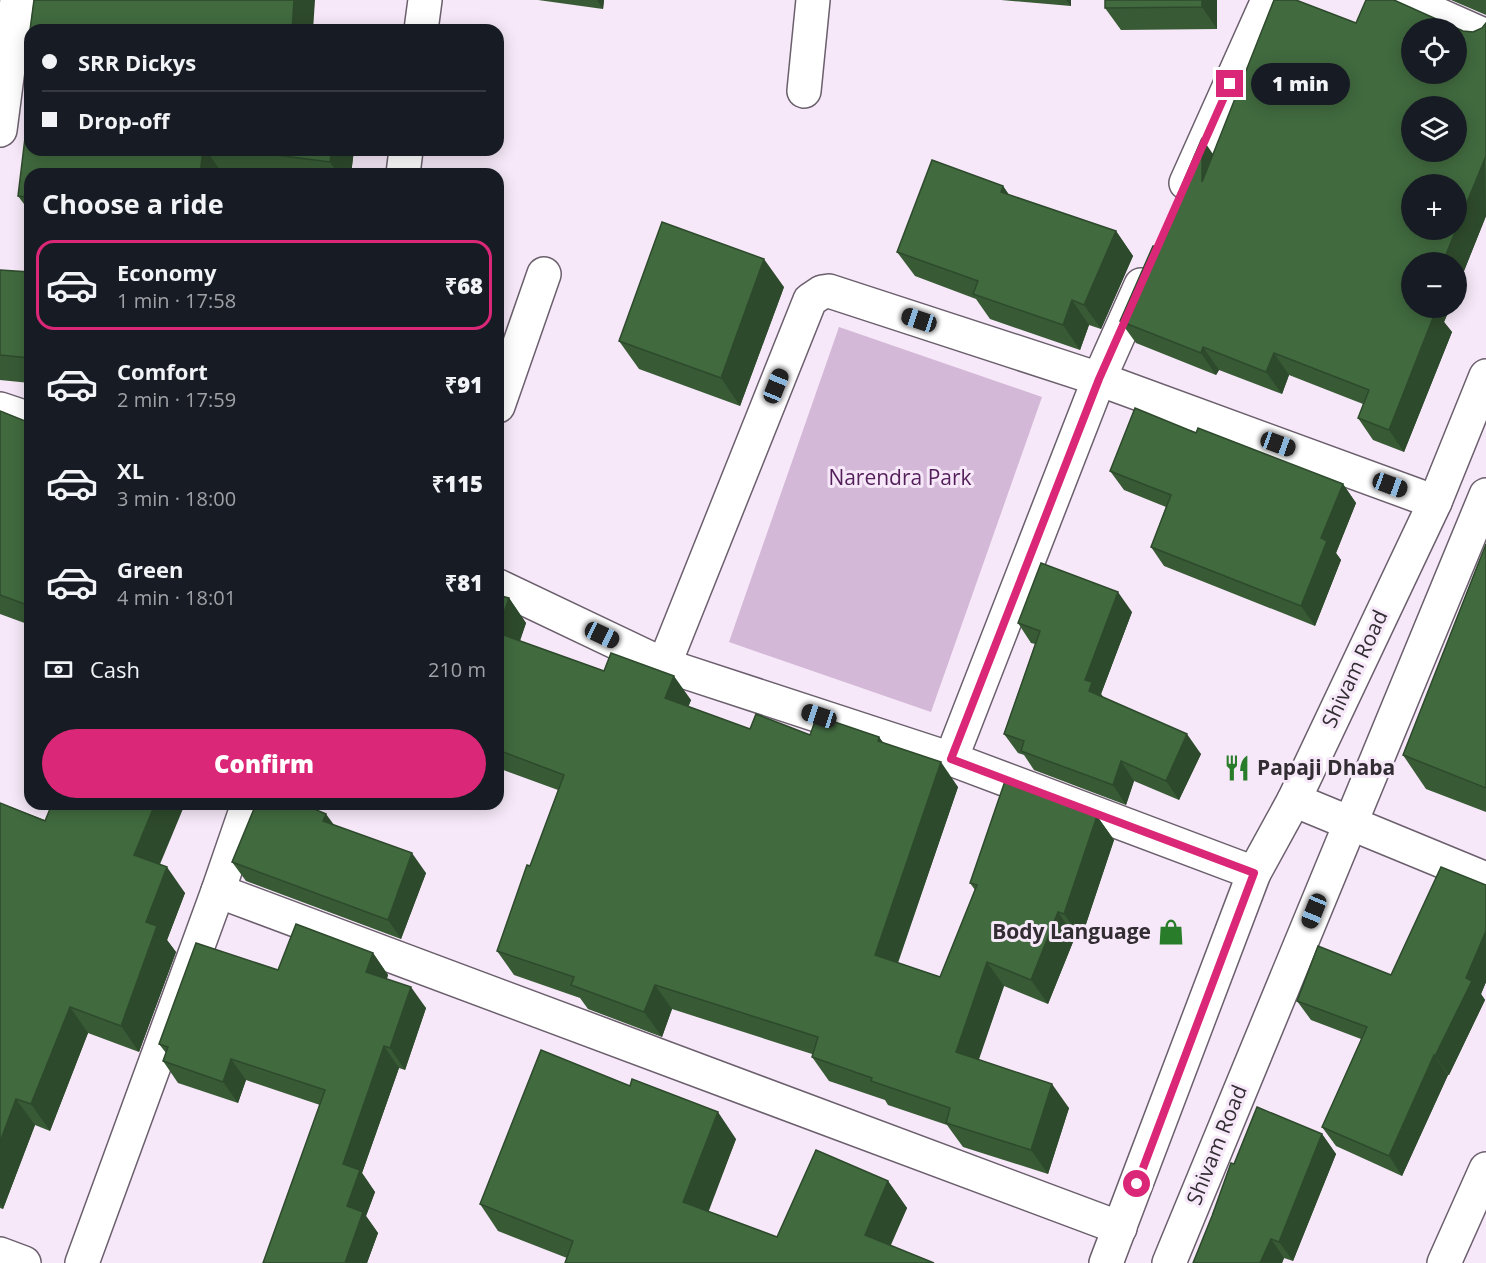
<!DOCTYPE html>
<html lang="en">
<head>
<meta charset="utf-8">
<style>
	body { margin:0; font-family:"Open Sans",sans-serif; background:#20242c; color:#f1f3f6; height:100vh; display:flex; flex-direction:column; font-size:22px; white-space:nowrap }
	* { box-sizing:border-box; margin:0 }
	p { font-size:20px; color:#9ea1a6 }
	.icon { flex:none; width:33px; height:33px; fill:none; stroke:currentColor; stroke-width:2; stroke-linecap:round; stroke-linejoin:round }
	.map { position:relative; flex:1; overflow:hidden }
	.details { position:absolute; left:24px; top:168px; width:480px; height:642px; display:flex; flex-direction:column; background:#171b24; border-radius:18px; box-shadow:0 3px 15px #0003 }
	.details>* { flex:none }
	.banner { position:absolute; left:24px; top:24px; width:480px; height:132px; border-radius:18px; box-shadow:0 3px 15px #0003; display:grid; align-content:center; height:132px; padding:0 18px; background:#171b24 }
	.fabs { position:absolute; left:1401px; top:18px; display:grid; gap:12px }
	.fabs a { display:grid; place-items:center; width:66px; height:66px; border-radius:50%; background:#171b24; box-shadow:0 3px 15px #0003; font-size:30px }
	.end { position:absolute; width:27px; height:27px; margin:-14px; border:8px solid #db2777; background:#fff; box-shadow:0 0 0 3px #fff }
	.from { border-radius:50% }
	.bubble { position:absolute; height:42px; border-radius:21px; background:#171b24; box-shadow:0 3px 15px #0003; font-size:20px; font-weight:800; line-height:42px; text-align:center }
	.car { position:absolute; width:18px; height:36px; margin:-18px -9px; border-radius:8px; box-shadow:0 0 4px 2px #0007; background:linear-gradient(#222 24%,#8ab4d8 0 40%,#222 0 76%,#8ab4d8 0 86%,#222 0) }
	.banner b { display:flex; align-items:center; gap:21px; height:57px; font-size:22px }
	.banner b+b { border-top:2px solid #363941 }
	.banner i { width:15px; height:15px; background:#f1f3f6 }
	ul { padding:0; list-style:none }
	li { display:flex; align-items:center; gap:18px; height:90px; margin:0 12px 9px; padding:0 6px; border:3px solid transparent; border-radius:18px }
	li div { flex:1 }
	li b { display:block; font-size:22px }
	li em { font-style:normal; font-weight:800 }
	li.on { border-color:#db2777 }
	li>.icon { width:54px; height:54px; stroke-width:1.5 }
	h2 { padding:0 18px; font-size:27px; line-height:72px }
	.pay { display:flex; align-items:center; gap:15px; height:66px; padding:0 18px; font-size:22px }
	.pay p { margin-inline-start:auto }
	.primary-button { display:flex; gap:12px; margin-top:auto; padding:12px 18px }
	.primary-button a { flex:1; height:69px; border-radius:36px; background:#db2777; color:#fff; font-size:24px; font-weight:800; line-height:69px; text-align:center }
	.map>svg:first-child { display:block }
	.green { fill:#d4b8d7 }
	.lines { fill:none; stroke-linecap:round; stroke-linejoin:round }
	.minor-casing { stroke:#6b5f6d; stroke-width:36 }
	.secondary-casing { stroke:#6b5f6d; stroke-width:36 }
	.minor { stroke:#fff; stroke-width:33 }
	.secondary { stroke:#fff; stroke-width:33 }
	.wall { fill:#385b36 }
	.shaded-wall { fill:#2e4a2c }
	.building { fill:#416a3f; stroke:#2e4a2c; stroke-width:1.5; fill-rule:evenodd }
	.route { stroke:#db2777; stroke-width:8 }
	.labels { text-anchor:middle; stroke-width:6; stroke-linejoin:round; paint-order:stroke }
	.park-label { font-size:21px; fill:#531f5a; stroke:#f6e8f8 }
	.street-label { font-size:21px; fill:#322c33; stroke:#f6e8f8 }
	.poi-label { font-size:21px; font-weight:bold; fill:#322c33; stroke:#f6e8f8; text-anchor:start }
</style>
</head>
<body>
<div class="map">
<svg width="1486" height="1263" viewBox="0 0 1486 1263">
	<rect width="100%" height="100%" fill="#f6e8f8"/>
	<polygon class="green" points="839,327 1042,397 931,712 729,642"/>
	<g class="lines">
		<g class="minor-casing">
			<g id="minor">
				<polyline points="1405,0 1486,36"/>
				<polyline points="421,30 425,0"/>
				<polyline points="804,91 813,0"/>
				<polyline points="0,130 17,0"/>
				<polyline points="403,174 406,150"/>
				<polyline points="1186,183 1268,0"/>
				<polyline points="498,406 544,274"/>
				<polyline points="0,409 30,419"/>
				<polyline points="498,586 664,665 951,759 1254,873"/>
				<polyline points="664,665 810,300 822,292 829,291 1099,379 1435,502"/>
				<polyline points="951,759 1099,379 1141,285"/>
				<polyline points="1294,800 1486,879"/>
				<polyline points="218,891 1120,1228"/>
				<polyline points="0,1254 24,1263"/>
				<polyline points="82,1263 218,891 248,804"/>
				<polyline points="1444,1263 1486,1169"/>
			</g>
		</g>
		<g class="secondary-casing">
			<g id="secondary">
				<polyline points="1106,1263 1254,873 1294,800 1435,502 1486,376"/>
				<polyline points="1169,1263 1486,495"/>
			</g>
		</g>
		<use href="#minor" class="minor"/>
		<use href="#secondary" class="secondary"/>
	</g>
	<g class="wall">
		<polygon points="538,0 604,0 603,9"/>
		<polygon points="1001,0 1071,0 1071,6"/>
		<polygon points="1217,0 1217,29 1121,30 1105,8"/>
		<polygon points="1451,0 1486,0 1486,15"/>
		<polygon points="1356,23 1473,32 1482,28 1486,23 1486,216 1456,291 1412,308 1450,308 1444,322 1452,332 1404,452 1373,440 1358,418 1363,404 1289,375 1282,394 1219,370 1216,375 1136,343 1120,321 1156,246 1213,153"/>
		<polygon points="30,31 30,81 25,73"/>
		<polygon points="30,150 354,150 351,174 233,174 222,173 222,174 30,174 30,212 18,196"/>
		<polygon points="1003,186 1009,195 1116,231 1133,256 1101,329 1089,325 1080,350 990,319 976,299 915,276 897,252"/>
		<polygon points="0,270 30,272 30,383 0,380"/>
		<polygon points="784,287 740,406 639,369 619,341"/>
		<polygon points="0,411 30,423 30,625 0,614"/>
		<polygon points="1196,433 1343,484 1356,503 1336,553 1341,560 1315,626 1164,566 1151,547 1166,507 1124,490 1110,471"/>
		<polygon points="1486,544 1486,812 1426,789 1403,755"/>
		<polygon points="498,595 509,598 526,623 520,641 604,671 691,700 688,707 750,729 810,735 879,737 884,744 958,787 898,963 940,977 975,890 970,883 1097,816 1114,840 1081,939 1075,937 1048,1004 1004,986 978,1060 1069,1108 1048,1174 963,1147 947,1125 888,1105 885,1100 829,1081 812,1057 812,1054 672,1009 662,1037 588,1009 580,998 514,975 497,951 530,866 558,790 498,768"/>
		<polygon points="1132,612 1101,694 1103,697 1201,754 1179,800 1134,781 1126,805 1034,770 1024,755 1018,753 1004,734 1035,644 1031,643 1018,623"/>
		<polygon points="0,803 160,864 185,893 167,940 176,952 139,1052 88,1033 50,1131 35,1125 3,1209 0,1208"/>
		<polygon points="334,825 426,873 401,939 246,881 232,862"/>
		<polygon points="1486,885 1486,982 1481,994 1485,1000 1449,1075 1448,1075 1402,1176 1336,1146 1322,1127 1361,1039 1311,1020 1297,1001 1391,975"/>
		<polygon points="373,953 388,975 387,979 426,1008 405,1070 399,1068 362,1173 375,1192 366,1216 378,1233 367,1263 320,1105 246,1080 238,1103 178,1083 163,1061 166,1053 159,1044 278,970"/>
		<polygon points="1322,1134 1336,1154 1293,1261 1284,1258 1282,1263 1193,1263 1234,1164"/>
		<polygon points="736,1139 708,1211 777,1237 888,1181 907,1208 891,1245 567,1258 498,1231 480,1204"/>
	</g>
	<g class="shaded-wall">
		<polygon points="294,0 315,0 313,30 292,30"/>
		<polygon points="597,0 604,0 603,9"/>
		<polygon points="1066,0 1071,0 1071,6"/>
		<polygon points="1202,0 1217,0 1217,29 1202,7"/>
		<polygon points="1202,138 1217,160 1202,182"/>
		<polygon points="203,150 206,150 222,173 222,174 200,174"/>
		<polygon points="332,150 354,150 351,174 338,174 330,162"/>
		<polygon points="1485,156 1486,216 1456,291 1456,262 1443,262"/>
		<polygon points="1003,186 1020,211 1001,192"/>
		<polygon points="1116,231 1133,256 1101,329 1084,305"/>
		<polygon points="764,259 784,287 740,406 721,378"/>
		<polygon points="1072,300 1089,325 1080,350 1063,325"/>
		<polygon points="1427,308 1450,308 1444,322 1452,332 1404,452 1389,430"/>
		<polygon points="1203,347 1219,370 1216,375 1201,353"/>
		<polygon points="1274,353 1289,375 1282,394 1266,372"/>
		<polygon points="1343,484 1356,503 1336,553 1341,560 1315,626 1301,606 1321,538"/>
		<polygon points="1118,592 1132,612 1101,694 1106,701 1089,691 1085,680"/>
		<polygon points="509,598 526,623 514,657 498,634 498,630"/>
		<polygon points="674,676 691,700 682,723 665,698"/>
		<polygon points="1187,734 1201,754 1179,800 1166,781"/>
		<polygon points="879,737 896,761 878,741"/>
		<polygon points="1121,761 1134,781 1126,805 1113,785"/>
		<polygon points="941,762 958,787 892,979 875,955"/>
		<polygon points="155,804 185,804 153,881 134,855"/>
		<polygon points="326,814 340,833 323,821"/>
		<polygon points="1097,816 1114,840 1081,939 1064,914"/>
		<polygon points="412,853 426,873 401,939 388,920"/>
		<polygon points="167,867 185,893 167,940 176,952 139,1052 121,1026 146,922"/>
		<polygon points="1058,912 1075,937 1048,1004 1031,980"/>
		<polygon points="1486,931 1486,982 1481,994 1485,1000 1449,1075 1435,1056 1466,978"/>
		<polygon points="373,953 388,975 381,993 366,972"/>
		<polygon points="987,962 1004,986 973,1077 956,1052"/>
		<polygon points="655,985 672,1009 662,1037 644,1012"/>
		<polygon points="411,987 426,1008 405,1070 390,1048"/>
		<polygon points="70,1007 88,1033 50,1131 31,1104"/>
		<polygon points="384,1046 399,1068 362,1173 375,1192 366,1216 378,1233 367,1263 345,1263 347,1206 343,1164"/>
		<polygon points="1434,1055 1448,1075 1402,1176 1389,1156"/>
		<polygon points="231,1059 246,1080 238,1103 223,1082"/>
		<polygon points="1052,1084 1069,1108 1048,1174 1031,1150"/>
		<polygon points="16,1099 35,1125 3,1209 0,1204 0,1142"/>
		<polygon points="718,1112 736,1139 702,1229 683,1202"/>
		<polygon points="1322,1134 1336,1154 1293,1261 1279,1242"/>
		<polygon points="888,1181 907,1208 883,1261 865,1235"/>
		<polygon points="1271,1239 1284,1258 1282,1263 1260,1263"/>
	</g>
	<g class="building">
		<polygon points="34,0 294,0 292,30 30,30"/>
		<polygon points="1105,0 1202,0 1202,7 1105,8"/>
		<path d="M 1274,0 L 1296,0 L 1356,23 L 1366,0 L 1394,0 L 1463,31 L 1473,32 L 1482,28 L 1486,23 L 1486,156 L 1456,229 L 1456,184 L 1412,184 L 1412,230 L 1456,230 L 1443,262 L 1412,262 L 1412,308 L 1430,308 L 1436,310 L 1389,430 L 1358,418 L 1369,390 L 1274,353 L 1266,372 L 1203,347 L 1201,353 L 1120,321 L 1153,246 L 1156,246 L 1202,138 L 1202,182 ZM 1412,28 L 1456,28 L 1456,74 L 1412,74 ZM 1412,106 L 1456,106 L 1456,152 L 1412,152 Z"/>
		<polygon points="30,31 30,74 25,73"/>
		<polygon points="30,96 30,150 203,150 200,174 30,174 30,197 18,196"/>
		<polygon points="237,150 332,150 330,162"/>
		<polygon points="932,160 1003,186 1001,192 1116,231 1084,305 1072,300 1063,325 973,294 978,281 897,252"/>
		<polygon points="662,222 764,259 721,378 619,341"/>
		<polygon points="0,270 30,272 30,358 0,355"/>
		<polygon points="1135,408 1196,433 1198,428 1343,484 1321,538 1327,541 1301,606 1151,547 1171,495 1110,471"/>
		<polygon points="0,411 30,423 30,606 0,595"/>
		<polygon points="1486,544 1486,788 1403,755"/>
		<polygon points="1041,563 1118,592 1085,680 1092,682 1089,691 1187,734 1166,781 1121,761 1113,785 1021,751 1024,741 1004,734 1040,631 1018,623"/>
		<polygon points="498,595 509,598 498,630"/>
		<polygon points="498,633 604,671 611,653 674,676 665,698 750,729 756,714 810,735 817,716 879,737 878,741 941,762 875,955 940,977 977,885 970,883 1005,781 1097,816 1064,914 1058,912 1031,980 987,962 956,1052 1052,1084 1031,1150 946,1123 950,1108 871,1081 872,1078 812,1057 818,1037 655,985 644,1012 571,985 574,977 497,951 527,865 530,866 564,775 498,750"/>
		<polygon points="0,803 45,821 52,804 155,804 134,855 167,867 146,922 157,926 121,1026 70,1007 31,1104 16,1099 0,1142"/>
		<polygon points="256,804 302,804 326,814 323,821 412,853 388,920 232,862"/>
		<polygon points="1441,867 1486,885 1486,931 1466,978 1472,981 1435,1056 1434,1055 1389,1156 1322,1127 1367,1027 1297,1001 1318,946 1391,975"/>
		<polygon points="296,924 373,953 366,972 411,987 390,1048 384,1046 343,1164 360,1170 347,1206 363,1212 345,1263 263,1263 325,1090 231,1059 223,1082 163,1061 168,1047 159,1044 196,943 278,970"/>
		<polygon points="541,1050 630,1086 632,1079 718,1112 683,1202 777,1237 816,1150 888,1181 865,1235 934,1263 565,1263 573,1241 480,1204"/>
		<polygon points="1257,1107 1322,1134 1279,1242 1271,1239 1260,1263 1193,1263 1212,1216 1231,1163 1234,1164"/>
	</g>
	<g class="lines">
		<polyline class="route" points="1137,1184 1254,873 951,759 1099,379 1230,84"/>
	</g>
	<defs>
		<g id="restaurant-bare" transform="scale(2.07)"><path d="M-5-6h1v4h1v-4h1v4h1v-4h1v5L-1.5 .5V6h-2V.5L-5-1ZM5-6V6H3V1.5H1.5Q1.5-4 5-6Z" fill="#297d2a" stroke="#f6e8f8" stroke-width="2.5" paint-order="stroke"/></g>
		<g id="shop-bare" transform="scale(2.07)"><path d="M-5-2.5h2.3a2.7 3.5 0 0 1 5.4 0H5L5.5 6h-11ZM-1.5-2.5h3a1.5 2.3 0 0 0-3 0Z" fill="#297d2a" stroke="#f6e8f8" stroke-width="2.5" paint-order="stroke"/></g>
	</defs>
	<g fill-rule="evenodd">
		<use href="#restaurant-bare" x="1237" y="768"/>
		<use href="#shop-bare" x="1171" y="932"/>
	</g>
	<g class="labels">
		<g class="park-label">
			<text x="900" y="485">Narendra Park</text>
		</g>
		<g class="street-label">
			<text transform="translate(1355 669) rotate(-65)" y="7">Shivam Road</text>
			<text transform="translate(1217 1145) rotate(-68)" y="7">Shivam Road</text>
		</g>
		<g class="poi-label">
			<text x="1257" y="775">Papaji Dhaba</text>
			<text x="1151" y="939" text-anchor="end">Body Language</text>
		</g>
	</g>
</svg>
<div class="fabs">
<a><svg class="icon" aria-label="locate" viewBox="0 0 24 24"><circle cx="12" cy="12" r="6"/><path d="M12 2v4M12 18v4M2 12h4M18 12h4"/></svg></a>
<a><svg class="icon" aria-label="layers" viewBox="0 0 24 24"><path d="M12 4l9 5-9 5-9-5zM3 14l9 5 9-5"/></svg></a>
<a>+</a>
<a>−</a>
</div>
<i class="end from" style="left:1137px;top:1184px"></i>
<i class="end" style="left:1230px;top:84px"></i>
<div class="bubble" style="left:1251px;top:63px;width:99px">1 min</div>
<i class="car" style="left:919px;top:320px;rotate:288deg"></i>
<i class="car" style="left:776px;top:386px;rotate:22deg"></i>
<i class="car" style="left:1278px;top:444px;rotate:110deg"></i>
<i class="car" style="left:1390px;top:485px;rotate:110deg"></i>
<i class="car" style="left:602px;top:635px;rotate:115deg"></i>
<i class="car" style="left:819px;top:716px;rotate:288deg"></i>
<i class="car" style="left:1314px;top:911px;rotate:202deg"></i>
<div class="banner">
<b><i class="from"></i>SRR Dickys</b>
<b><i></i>Drop-off</b>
</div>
<section class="details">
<h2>Choose a ride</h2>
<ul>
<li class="on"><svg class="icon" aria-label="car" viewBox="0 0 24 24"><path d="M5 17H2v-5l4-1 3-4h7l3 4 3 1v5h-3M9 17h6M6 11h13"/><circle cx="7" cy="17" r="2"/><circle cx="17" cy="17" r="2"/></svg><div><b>Economy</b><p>1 min · 17:58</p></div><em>₹68</em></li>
<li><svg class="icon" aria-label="car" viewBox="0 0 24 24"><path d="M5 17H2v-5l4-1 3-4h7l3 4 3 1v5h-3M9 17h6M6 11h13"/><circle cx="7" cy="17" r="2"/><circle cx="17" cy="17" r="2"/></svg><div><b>Comfort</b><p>2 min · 17:59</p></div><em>₹91</em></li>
<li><svg class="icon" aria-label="car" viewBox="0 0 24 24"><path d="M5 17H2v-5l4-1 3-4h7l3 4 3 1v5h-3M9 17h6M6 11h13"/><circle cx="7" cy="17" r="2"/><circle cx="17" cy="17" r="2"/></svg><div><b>XL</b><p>3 min · 18:00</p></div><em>₹115</em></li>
<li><svg class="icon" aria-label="car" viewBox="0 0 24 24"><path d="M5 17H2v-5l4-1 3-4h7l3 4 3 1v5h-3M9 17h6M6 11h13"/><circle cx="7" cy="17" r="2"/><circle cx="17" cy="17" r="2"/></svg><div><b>Green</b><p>4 min · 18:01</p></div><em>₹81</em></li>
</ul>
<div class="pay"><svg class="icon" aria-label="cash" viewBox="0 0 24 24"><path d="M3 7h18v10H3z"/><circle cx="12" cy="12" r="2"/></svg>Cash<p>210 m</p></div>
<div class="primary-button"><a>Confirm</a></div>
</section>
</div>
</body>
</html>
